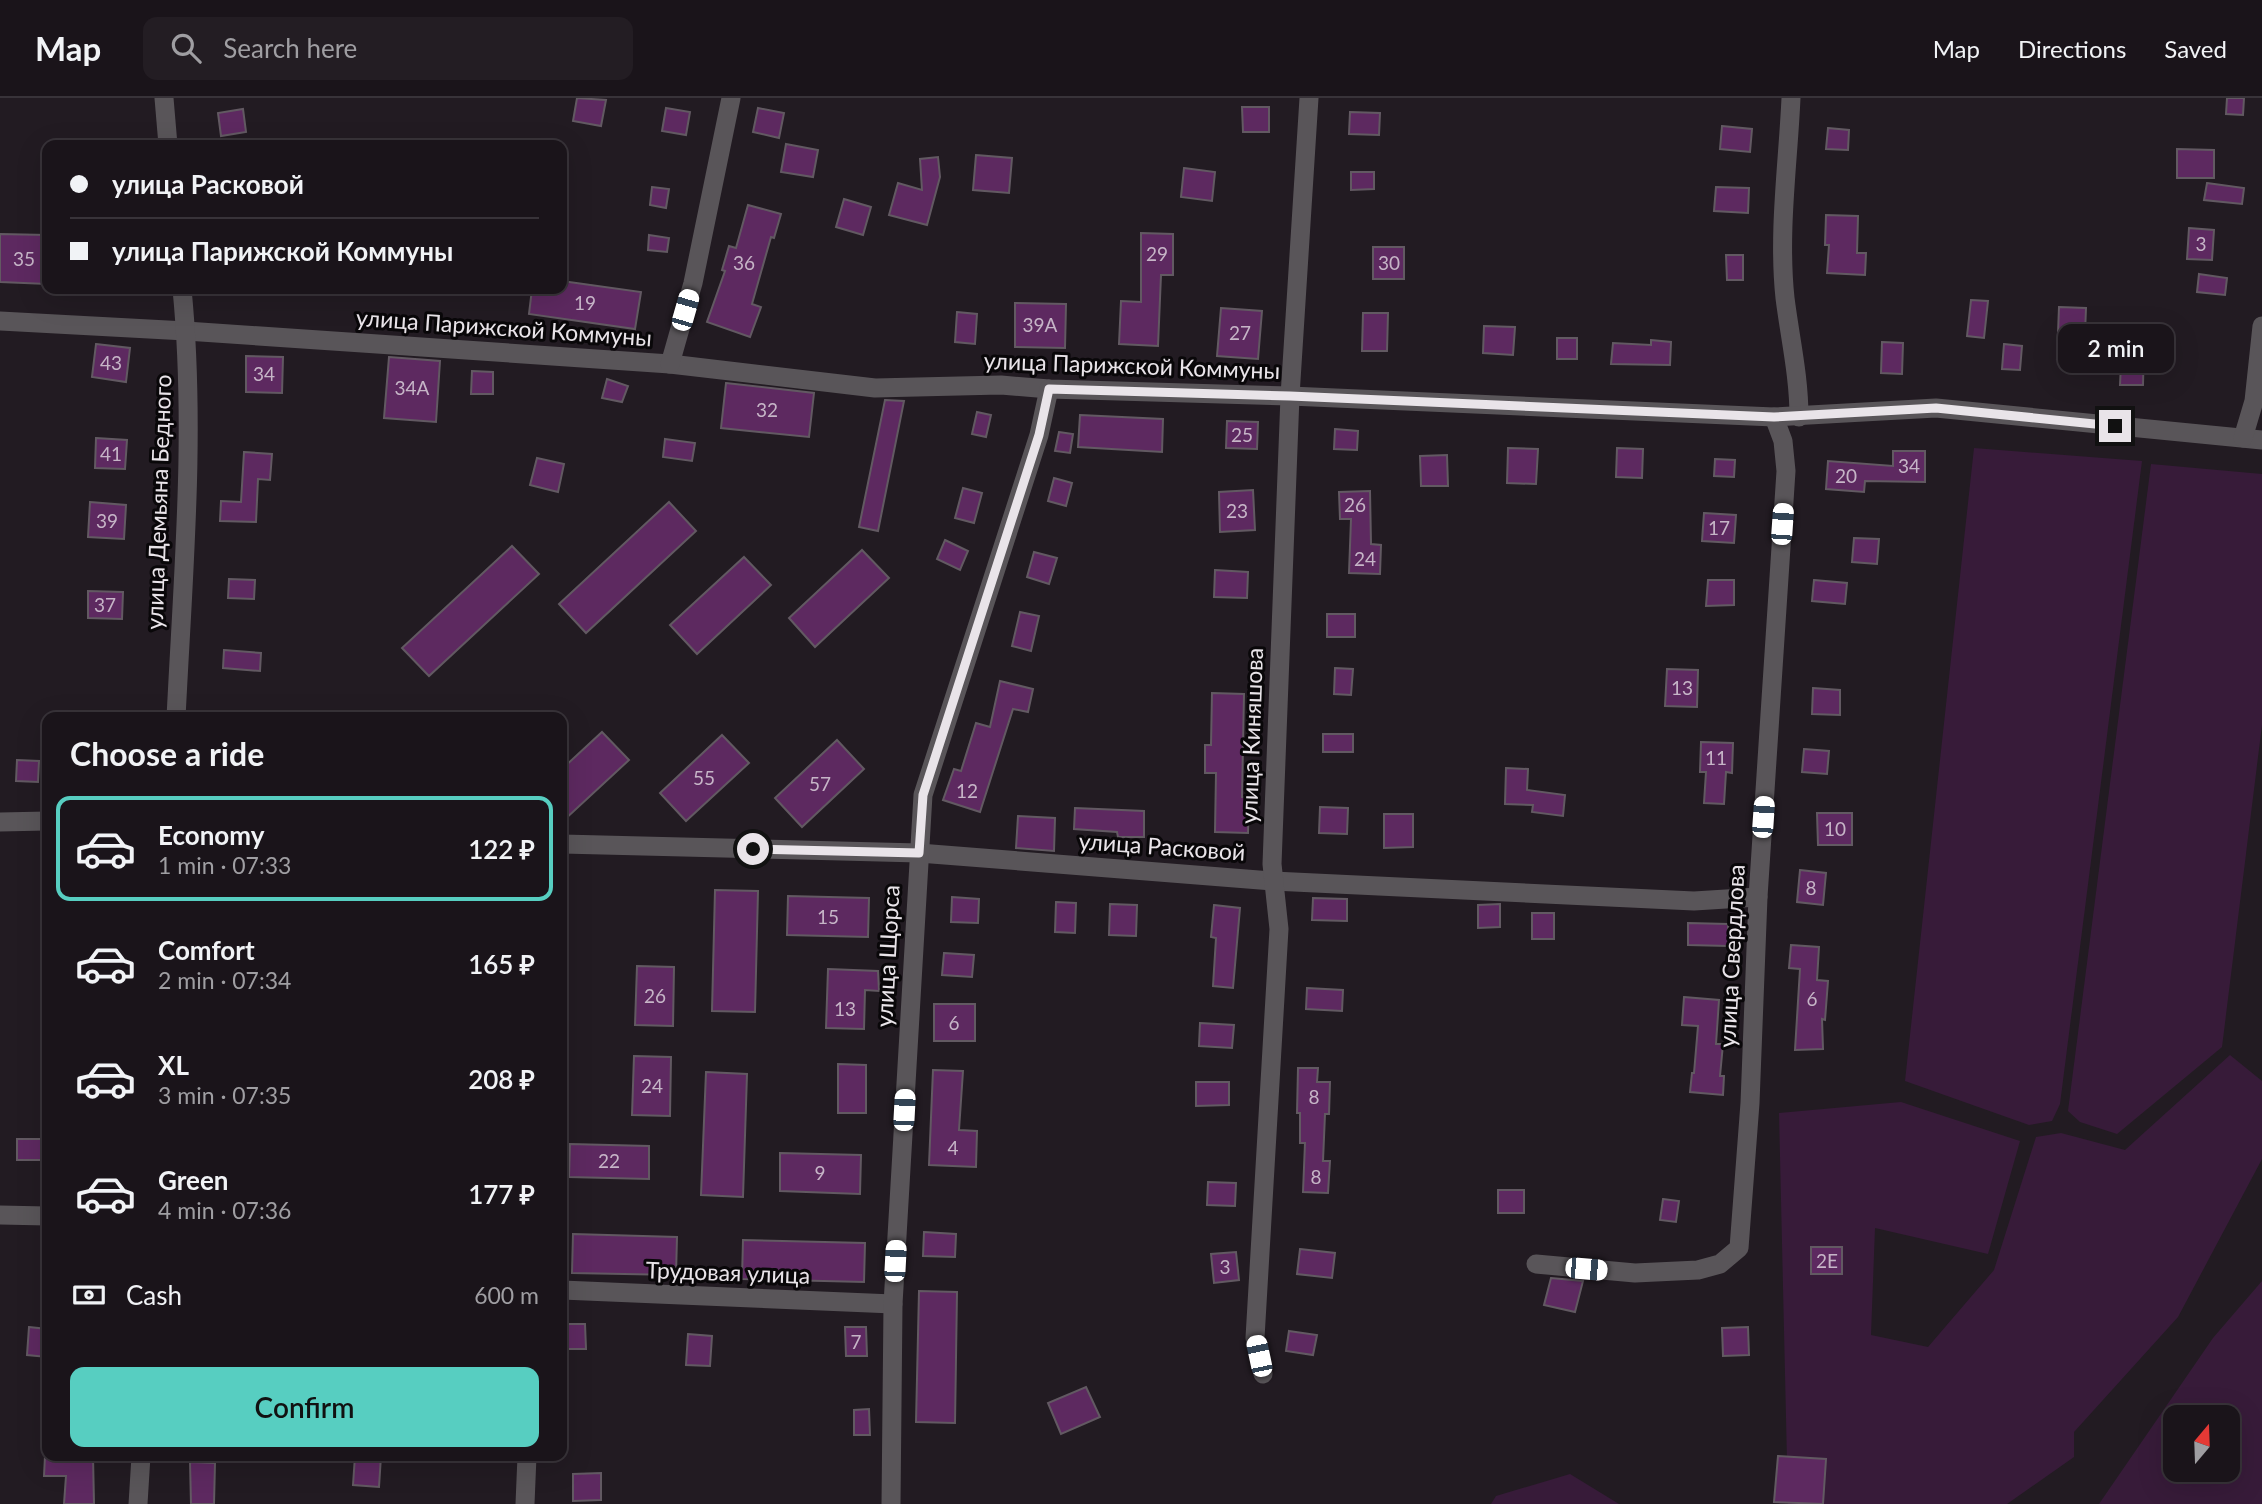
<!DOCTYPE html>
<html lang="en">
<head>
<meta charset="utf-8">
<style>
	body { margin:0; font-family:Lato,sans-serif; background:#231d23; color:#f1f3f6; height:100vh; display:flex; flex-direction:column; font-size:26px; white-space:nowrap }
	* { box-sizing:border-box; margin:0 }
	p { font-size:23px; color:#9f9ea2 }
	.icon { flex:none; width:38px; height:38px; fill:none; stroke:currentColor; stroke-width:2; stroke-linecap:round; stroke-linejoin:round }
	.map { position:relative; flex:1; overflow:hidden }
	.sheet { position:absolute; left:42px; top:614px; width:525px; height:749px; display:flex; flex-direction:column; background:#1a141a; border-radius:14px; box-shadow:0 7px 28px #0002,0 0 0 2px #383339 }
	.sheet>* { flex:none }
	.banner { position:absolute; left:42px; top:42px; width:525px; height:154px; border-radius:14px; box-shadow:0 7px 28px #0002,0 0 0 2px #383339; display:grid; align-content:center; height:154px; padding:0 28px; background:#1a141a }
	.needle { width:46px; rotate:19deg }
	.controls { position:absolute; left:2163px; top:1307px; display:grid; gap:14px }
	.controls a { display:grid; place-items:center; width:77px; height:77px; border-radius:14px; background:#1a141a; box-shadow:0 7px 28px #0002,0 0 0 2px #383339; font-size:35px }
	.end { position:absolute; width:32px; height:32px; margin:-16px; border:9px solid #e9e4e9; background:#111; box-shadow:0 0 0 4px #111 }
	.from { border-radius:50% }
	.bubble { position:absolute; height:49px; border-radius:14px; background:#1a141a; box-shadow:0 7px 28px #0002,0 0 0 2px #383339; font-size:23px; font-weight:600; line-height:49px; text-align:center }
	.car { position:absolute; width:21px; height:42px; margin:-21px -10px; border-radius:9px; box-shadow:0 0 5px 2px #0007; background:linear-gradient(#fff 24%,#345 0 40%,#fff 0 76%,#345 0 86%,#fff 0) }
	.banner b { display:flex; align-items:center; gap:24px; height:66px; font-size:26px }
	.banner b+b { border-top:2px solid #383339 }
	.banner i { width:18px; height:18px; background:#f1f3f6 }
	ul { padding:0; list-style:none }
	li { display:flex; align-items:center; gap:21px; height:105px; margin:0 14px 10px; padding:0 14px; border:4px solid transparent; border-radius:14px }
	li div { flex:1 }
	li b { display:block; font-size:26px }
	li em { font-style:normal; font-weight:600 }
	li.current { border-color:#57cec1 }
	li>.icon { width:63px; height:63px; stroke-width:1.5 }
	h2 { padding:0 28px; font-size:32px; line-height:84px }
	.pay { display:flex; align-items:center; gap:18px; height:77px; padding:0 28px; font-size:26px }
	.pay p { margin-inline-start:auto }
	.action { display:flex; gap:14px; margin-top:auto; padding:14px 28px }
	.action a { flex:1; height:80px; border-radius:14px; background:#57cec1; color:#111; font-size:28px; font-weight:600; line-height:80px; text-align:center }
	header { display:flex; align-items:center; gap:42px; box-sizing:border-box; height:98px; padding:0 35px; background:#1a141a; border-bottom:2px solid #383339 }
	header strong { font-size:33px }
	nav { display:flex; gap:38px; margin-inline-start:auto; font-size:24px }
	.search { width:490px; height:63px; background:#231d23; display:flex; align-items:center; gap:18px; box-sizing:border-box; padding:0 24px; border-radius:14px; color:#9f9ea2; font-size:26px }
	.map>svg:first-child { display:block }
	.green { fill:#371b39; fill-rule:evenodd }
	.building { fill:#5d2960; stroke:#625962; stroke-width:2 }
	.lines { fill:none; stroke-linecap:round; stroke-linejoin:round }
	.street { stroke:#595559; stroke-width:19 }
	.route { stroke:#e9e4e9; stroke-width:9 }
	.labels { text-anchor:middle; stroke-width:6; stroke-linejoin:round; paint-order:stroke }
	.number-label { font-size:19px; fill:#c6b5c7 }
	.street-label { font-size:23px; fill:#e9e4e9; stroke:#090709 }
</style>
</head>
<body>
<header>
<strong>Map</strong>
<div class="search"><svg class="icon" aria-label="search" viewBox="0 0 24 24"><circle cx="10" cy="10" r="6"/><path d="M15 15l6 6"/></svg>Search here</div>
<nav><a>Map</a><a>Directions</a><a>Saved</a></nav>
</header>
<div class="map">
<svg width="2262" height="1406" viewBox="0 0 2262 1406">
	<rect width="100%" height="100%" fill="#221b22"/>
	<g class="green">
		<polygon points="1974,350 2142,363 2060,1006 2052,1023 2029,1027 1905,983"/>
		<polygon points="2151,366 2262,376 2262,627 2222,949 2117,1036 2080,1024 2068,1013"/>
		<polygon points="2230,957 2262,983 2262,1061 2178,1219 2074,1334 2074,1359 2007,1406 1788,1406 1779,1015 1901,1004 2020,1043 1988,1156 1875,1130 1871,1237 1928,1249 1994,1172 2036,1039 2061,1035 2125,1052"/>
		<path d="M 2262,1183 L 2262,1406 L 2099,1406 L 2213,1240 ZM 2175,1320 L 2228,1320 L 2228,1372 L 2175,1372 Z"/>
		<polygon points="1570,1376 1619,1406 1491,1406 1496,1398"/>
	</g>
	<g class="building">
		<polygon points="577,0 606,2 601,28 573,23"/>
		<polygon points="2227,0 2244,0 2243,17 2226,16"/>
		<polygon points="1242,9 1269,9 1269,34 1243,34"/>
		<polygon points="666,10 690,14 686,37 662,33"/>
		<polygon points="758,10 784,15 779,40 753,34"/>
		<polygon points="243,11 246,34 221,38 218,15"/>
		<polygon points="1350,14 1380,15 1379,37 1349,36"/>
		<polygon points="1722,28 1752,31 1750,54 1720,51"/>
		<polygon points="1828,30 1849,32 1848,52 1826,51"/>
		<polygon points="786,46 818,52 813,79 781,74"/>
		<polygon points="2177,51 2214,52 2214,80 2177,80"/>
		<polygon points="976,57 1012,60 1009,95 973,92"/>
		<polygon points="938,59 940,79 927,127 889,117 898,85 922,92 920,61"/>
		<polygon points="1184,70 1215,74 1212,103 1181,99"/>
		<polygon points="1351,74 1374,74 1374,91 1351,92"/>
		<polygon points="2207,85 2244,90 2242,106 2204,102"/>
		<polygon points="652,89 669,91 666,110 650,107"/>
		<polygon points="1716,89 1749,90 1748,115 1714,113"/>
		<polygon points="844,101 871,109 863,137 836,129"/>
		<polygon points="748,107 781,116 774,140 771,139 752,206 761,209 750,239 707,224 725,173 722,172 729,148 736,150"/>
		<polygon points="1826,117 1858,118 1857,155 1866,155 1865,177 1827,175 1829,147 1825,147"/>
		<polygon points="2189,130 2214,132 2212,162 2187,161"/>
		<polygon points="1141,135 1173,136 1173,177 1161,177 1158,248 1119,246 1121,203 1141,204"/>
		<polygon points="0,136 47,137 47,186 0,184"/>
		<polygon points="649,137 669,140 667,154 648,152"/>
		<rect x="1373" y="149" width="31" height="32"/>
		<polygon points="1726,157 1743,157 1743,182 1727,182"/>
		<polygon points="2199,176 2227,180 2225,197 2197,194"/>
		<polygon points="562,183 641,194 635,231 529,216 532,191 562,191"/>
		<polygon points="1971,202 1988,203 1984,240 1967,238"/>
		<polygon points="1015,205 1066,206 1065,250 1015,249"/>
		<polygon points="2059,209 2086,210 2084,261 2057,261"/>
		<polygon points="1221,210 1262,213 1258,261 1217,258"/>
		<polygon points="957,214 977,216 975,246 955,244"/>
		<polygon points="1363,215 1388,215 1387,253 1362,253"/>
		<polygon points="1484,228 1515,229 1513,257 1483,255"/>
		<rect x="1557" y="240" width="20" height="21"/>
		<polygon points="1651,242 1671,244 1670,267 1611,266 1613,245 1651,247"/>
		<polygon points="1882,244 1903,245 1902,276 1881,275"/>
		<polygon points="2122,245 2144,246 2143,287 2120,287"/>
		<polygon points="96,246 130,250 126,284 92,279"/>
		<polygon points="2004,246 2022,248 2020,272 2002,271"/>
		<polygon points="246,258 283,259 282,295 246,294"/>
		<polygon points="389,259 440,263 436,324 384,320"/>
		<polygon points="472,273 493,274 493,296 471,296"/>
		<polygon points="607,281 628,288 622,304 602,300"/>
		<polygon points="726,285 814,295 809,339 721,330"/>
		<polygon points="885,302 904,303 878,433 859,429"/>
		<polygon points="977,314 991,317 986,339 972,336"/>
		<polygon points="1080,317 1163,321 1162,354 1078,349"/>
		<polygon points="1227,323 1258,324 1257,351 1226,350"/>
		<polygon points="1335,331 1358,333 1357,352 1334,351"/>
		<polygon points="1059,334 1073,336 1070,355 1055,353"/>
		<polygon points="96,340 127,342 125,371 95,370"/>
		<polygon points="665,341 695,345 692,363 663,359"/>
		<polygon points="1508,350 1538,351 1536,386 1507,385"/>
		<polygon points="1617,350 1643,351 1642,380 1616,379"/>
		<polygon points="1893,353 1925,353 1925,384 1865,383 1864,394 1826,391 1828,363 1893,368"/>
		<polygon points="244,354 272,356 270,382 258,381 256,424 220,423 221,403 241,404"/>
		<polygon points="1447,357 1448,388 1421,388 1420,358"/>
		<polygon points="537,360 564,366 558,394 530,387"/>
		<polygon points="1715,361 1735,362 1734,379 1714,378"/>
		<polygon points="1054,380 1072,385 1066,408 1048,403"/>
		<polygon points="963,390 982,395 974,425 955,420"/>
		<polygon points="1253,392 1255,432 1220,434 1219,394"/>
		<polygon points="1370,393 1371,446 1381,447 1380,476 1349,475 1351,421 1340,421 1339,394"/>
		<polygon points="90,404 126,407 124,441 88,439"/>
		<polygon points="669,404 696,433 586,535 559,506"/>
		<polygon points="1704,415 1736,417 1734,445 1702,443"/>
		<polygon points="1854,440 1879,441 1877,466 1852,464"/>
		<polygon points="945,442 968,453 960,472 937,461"/>
		<polygon points="512,448 539,476 429,578 402,550"/>
		<polygon points="862,452 889,480 815,549 789,520"/>
		<polygon points="1034,454 1057,460 1049,486 1027,479"/>
		<polygon points="744,459 771,487 697,556 670,527"/>
		<polygon points="1215,472 1248,474 1247,500 1214,499"/>
		<polygon points="229,481 255,482 254,501 228,500"/>
		<polygon points="1708,482 1734,482 1734,507 1706,508"/>
		<polygon points="1814,482 1847,485 1845,506 1812,503"/>
		<polygon points="88,493 123,494 122,521 88,520"/>
		<polygon points="1020,514 1039,518 1031,553 1012,548"/>
		<rect x="1327" y="516" width="28" height="23"/>
		<polygon points="224,552 261,555 260,573 223,570"/>
		<polygon points="1335,570 1353,571 1351,597 1334,596"/>
		<polygon points="1667,571 1698,572 1697,609 1665,608"/>
		<polygon points="1000,583 1033,591 1028,614 1013,611 980,714 943,702 954,671 961,673 976,625 990,629"/>
		<polygon points="1813,590 1840,592 1840,617 1812,616"/>
		<polygon points="1212,595 1244,596 1242,699 1249,699 1248,735 1215,734 1216,675 1205,675 1205,647 1211,647"/>
		<polygon points="602,634 629,662 562,724 562,671"/>
		<rect x="1323" y="636" width="30" height="18"/>
		<polygon points="722,637 749,665 686,723 660,695"/>
		<polygon points="837,642 864,671 802,729 775,700"/>
		<polygon points="1701,644 1733,645 1732,675 1726,674 1724,706 1704,705 1706,674 1700,674"/>
		<polygon points="1804,651 1829,653 1827,676 1802,674"/>
		<polygon points="17,662 39,663 38,684 16,683"/>
		<polygon points="1506,670 1528,671 1527,692 1565,697 1563,718 1532,714 1533,707 1505,706"/>
		<polygon points="1320,709 1348,710 1347,736 1319,735"/>
		<polygon points="1075,710 1144,713 1144,739 1118,739 1117,734 1074,731"/>
		<polygon points="1817,715 1852,715 1852,747 1818,747"/>
		<polygon points="1384,716 1413,716 1413,749 1384,750"/>
		<polygon points="1018,718 1055,720 1054,753 1016,750"/>
		<polygon points="1800,772 1826,775 1823,807 1797,804"/>
		<polygon points="715,792 758,793 755,914 712,913"/>
		<polygon points="788,798 869,800 868,839 787,837"/>
		<polygon points="952,799 979,801 978,825 951,824"/>
		<polygon points="1313,800 1347,801 1347,823 1312,822"/>
		<polygon points="1056,804 1076,805 1075,835 1055,834"/>
		<polygon points="1110,806 1137,807 1136,838 1109,837"/>
		<polygon points="1500,806 1500,829 1478,830 1478,807"/>
		<polygon points="1214,807 1240,810 1233,890 1213,888 1216,840 1211,839"/>
		<rect x="1532" y="815" width="22" height="26"/>
		<polygon points="1688,825 1728,826 1728,848 1688,847"/>
		<polygon points="1791,847 1819,849 1817,882 1828,883 1825,922 1822,921 1823,951 1795,952 1800,871 1789,870"/>
		<polygon points="944,855 974,857 972,879 942,877"/>
		<polygon points="637,868 674,869 673,928 635,927"/>
		<polygon points="828,871 878,873 879,893 865,892 864,931 826,930"/>
		<polygon points="1307,890 1343,892 1342,913 1306,911"/>
		<polygon points="1684,899 1719,902 1716,946 1723,946 1720,978 1724,978 1723,997 1690,994 1692,975 1694,975 1698,928 1682,927"/>
		<rect x="934" y="906" width="41" height="37"/>
		<polygon points="1200,925 1234,927 1232,950 1199,948"/>
		<polygon points="634,958 671,959 670,1018 632,1017"/>
		<polygon points="838,966 866,967 866,1015 838,1015"/>
		<polygon points="1298,970 1318,970 1317,984 1330,984 1329,1016 1325,1016 1323,1063 1330,1063 1328,1095 1303,1094 1305,1045 1300,1045 1300,1015 1297,1015"/>
		<polygon points="933,972 963,973 959,1032 977,1033 976,1069 929,1067"/>
		<polygon points="706,974 747,976 743,1099 701,1097"/>
		<polygon points="1196,984 1229,984 1229,1007 1196,1008"/>
		<rect x="17" y="1041" width="28" height="21"/>
		<polygon points="570,1046 649,1048 649,1081 569,1079"/>
		<polygon points="780,1055 861,1057 860,1096 780,1093"/>
		<polygon points="1208,1084 1236,1085 1235,1108 1207,1107"/>
		<rect x="1498" y="1092" width="26" height="23"/>
		<polygon points="1663,1101 1679,1103 1676,1124 1660,1122"/>
		<polygon points="924,1134 956,1136 955,1159 923,1158"/>
		<polygon points="573,1136 677,1139 676,1177 572,1175"/>
		<polygon points="743,1142 865,1145 864,1184 742,1181"/>
		<rect x="1811" y="1149" width="31" height="27"/>
		<polygon points="1300,1151 1335,1155 1332,1180 1297,1176"/>
		<polygon points="1236,1154 1239,1182 1214,1185 1211,1156"/>
		<polygon points="1551,1180 1583,1183 1575,1214 1544,1207"/>
		<polygon points="919,1193 957,1194 955,1325 916,1324"/>
		<polygon points="562,1226 585,1226 586,1251 562,1251"/>
		<polygon points="29,1229 47,1231 47,1259 27,1257"/>
		<polygon points="845,1229 866,1229 867,1258 846,1258"/>
		<polygon points="1748,1229 1749,1257 1723,1258 1722,1230"/>
		<polygon points="1289,1233 1317,1237 1313,1257 1286,1253"/>
		<polygon points="688,1236 712,1238 710,1268 686,1267"/>
		<polygon points="1086,1289 1100,1319 1061,1336 1048,1305"/>
		<polygon points="869,1311 870,1337 854,1337 854,1312"/>
		<polygon points="45,1358 93,1358 94,1406 64,1406 66,1378 44,1378"/>
		<polygon points="355,1358 381,1358 379,1389 353,1387"/>
		<polygon points="1778,1358 1826,1361 1823,1406 1774,1404"/>
		<polygon points="190,1364 215,1365 214,1406 191,1406"/>
		<polygon points="601,1375 601,1402 573,1403 573,1376"/>
	</g>
	<g class="lines">
		<g class="street">
			<polyline points="164,0 168,47"/>
			<path d="M 1791,0 C 1788,66 1778,134 1785,200 C 1790,240 1799,278 1799,319"/>
			<polyline points="0,223 186,233 670,266 875,290 1001,287 1049,291 1290,298 1774,319 1936,310 2262,342"/>
			<polyline points="670,266 693,185 731,0"/>
			<polyline points="2243,340 2254,303 2262,228"/>
			<path d="M 176,620 C 183,477 196,333 182,191"/>
			<polyline points="0,724 47,723"/>
			<polyline points="562,746 919,755 1273,783 1694,803 1758,799"/>
			<polyline points="0,1117 47,1118"/>
			<polyline points="1536,1166 1635,1175 1698,1172 1720,1166 1739,1150 1750,1005 1758,799 1786,373 1783,343 1774,319"/>
			<polyline points="562,1192 893,1206"/>
			<polyline points="1263,1276 1255,1240 1279,831 1272,766 1290,298 1309,0"/>
			<polyline points="138,1406 141,1358"/>
			<polyline points="525,1406 527,1358"/>
			<polyline points="891,1406 893,1206 923,697 1039,337 1049,291"/>
		</g>
	</g>
	<g class="lines">
		<polyline class="route" points="753,751 919,755 923,697 1039,337 1049,291 1290,298 1774,319 1936,310 2115,328"/>
	</g>
	<g class="labels">
		<g class="number-label">
			<text x="2201" y="153">3</text>
			<text x="1157" y="163">29</text>
			<text x="24" y="168">35</text>
			<text x="744" y="172">36</text>
			<text x="1389" y="172">30</text>
			<text x="585" y="212">19</text>
			<text x="1040" y="234">39А</text>
			<text x="1240" y="242">27</text>
			<text x="111" y="272">43</text>
			<text x="264" y="283">34</text>
			<text x="412" y="297">34А</text>
			<text x="767" y="319">32</text>
			<text x="1242" y="344">25</text>
			<text x="111" y="363">41</text>
			<text x="1909" y="375">34</text>
			<text x="1846" y="385">20</text>
			<text x="1355" y="414">26</text>
			<text x="1237" y="420">23</text>
			<text x="107" y="430">39</text>
			<text x="1719" y="437">17</text>
			<text x="1365" y="468">24</text>
			<text x="105" y="514">37</text>
			<text x="1682" y="597">13</text>
			<text x="1716" y="667">11</text>
			<text x="704" y="687">55</text>
			<text x="820" y="693">57</text>
			<text x="967" y="700">12</text>
			<text x="1835" y="738">10</text>
			<text x="1811" y="797">8</text>
			<text x="828" y="826">15</text>
			<text x="655" y="905">26</text>
			<text x="1812" y="908">6</text>
			<text x="845" y="918">13</text>
			<text x="954" y="932">6</text>
			<text x="652" y="995">24</text>
			<text x="1314" y="1006">8</text>
			<text x="953" y="1057">4</text>
			<text x="609" y="1070">22</text>
			<text x="820" y="1082">9</text>
			<text x="1316" y="1086">8</text>
			<text x="1827" y="1170">2Е</text>
			<text x="1225" y="1176">3</text>
			<text x="856" y="1251">7</text>
		</g>
		<g class="street-label">
			<text transform="translate(504 230) rotate(4)" y="8">улица Парижской Коммуны</text>
			<text transform="translate(1132 268) rotate(2)" y="8">улица Парижской Коммуны</text>
			<text transform="translate(159 404) rotate(-88)" y="8">улица Демьяна Бедного</text>
			<text transform="translate(1252 638) rotate(-88)" y="8">улица Киняшова</text>
			<text transform="translate(1162 749) rotate(4)" y="8">улица Расковой</text>
			<text transform="translate(888 858) rotate(-87)" y="8">улица Щорса</text>
			<text transform="translate(1732 858) rotate(-87)" y="8">улица Свердлова</text>
			<text transform="translate(728 1175) rotate(2)" y="8">Трудовая улица</text>
		</g>
	</g>
</svg>
<div class="controls">
<a><svg class="needle" viewBox="-14 -14 28 28"><path d="M0-13l5 13h-10z" fill="#e53935"/><path d="M0 13l5-13h-10z" fill="#9f9ea2"/></svg></a>
</div>
<i class="end from" style="left:753px;top:751px"></i>
<i class="end" style="left:2115px;top:328px"></i>
<div class="bubble" style="left:2058px;top:226px;width:116px">2 min</div>
<i class="car" style="left:685px;top:212px;rotate:16deg"></i>
<i class="car" style="left:1782px;top:426px;rotate:4deg"></i>
<i class="car" style="left:1763px;top:719px;rotate:4deg"></i>
<i class="car" style="left:904px;top:1012px;rotate:3deg"></i>
<i class="car" style="left:895px;top:1163px;rotate:3deg"></i>
<i class="car" style="left:1586px;top:1171px;rotate:95deg"></i>
<i class="car" style="left:1259px;top:1258px;rotate:348deg"></i>
<div class="banner">
<b><i class="from"></i>улица Расковой</b>
<b><i></i>улица Парижской Коммуны</b>
</div>
<section class="sheet">
<h2>Choose a ride</h2>
<ul>
<li class="current"><svg class="icon" aria-label="car" viewBox="0 0 24 24"><path d="M5 17H2v-5l4-1 3-4h7l3 4 3 1v5h-3M9 17h6M6 11h13"/><circle cx="7" cy="17" r="2"/><circle cx="17" cy="17" r="2"/></svg><div><b>Economy</b><p>1 min · 07:33</p></div><em>122 ₽</em></li>
<li><svg class="icon" aria-label="car" viewBox="0 0 24 24"><path d="M5 17H2v-5l4-1 3-4h7l3 4 3 1v5h-3M9 17h6M6 11h13"/><circle cx="7" cy="17" r="2"/><circle cx="17" cy="17" r="2"/></svg><div><b>Comfort</b><p>2 min · 07:34</p></div><em>165 ₽</em></li>
<li><svg class="icon" aria-label="car" viewBox="0 0 24 24"><path d="M5 17H2v-5l4-1 3-4h7l3 4 3 1v5h-3M9 17h6M6 11h13"/><circle cx="7" cy="17" r="2"/><circle cx="17" cy="17" r="2"/></svg><div><b>XL</b><p>3 min · 07:35</p></div><em>208 ₽</em></li>
<li><svg class="icon" aria-label="car" viewBox="0 0 24 24"><path d="M5 17H2v-5l4-1 3-4h7l3 4 3 1v5h-3M9 17h6M6 11h13"/><circle cx="7" cy="17" r="2"/><circle cx="17" cy="17" r="2"/></svg><div><b>Green</b><p>4 min · 07:36</p></div><em>177 ₽</em></li>
</ul>
<div class="pay"><svg class="icon" aria-label="cash" viewBox="0 0 24 24"><path d="M3 7h18v10H3z"/><circle cx="12" cy="12" r="2"/></svg>Cash<p>600 m</p></div>
<div class="action"><a>Confirm</a></div>
</section>
</div>
</body>
</html>
